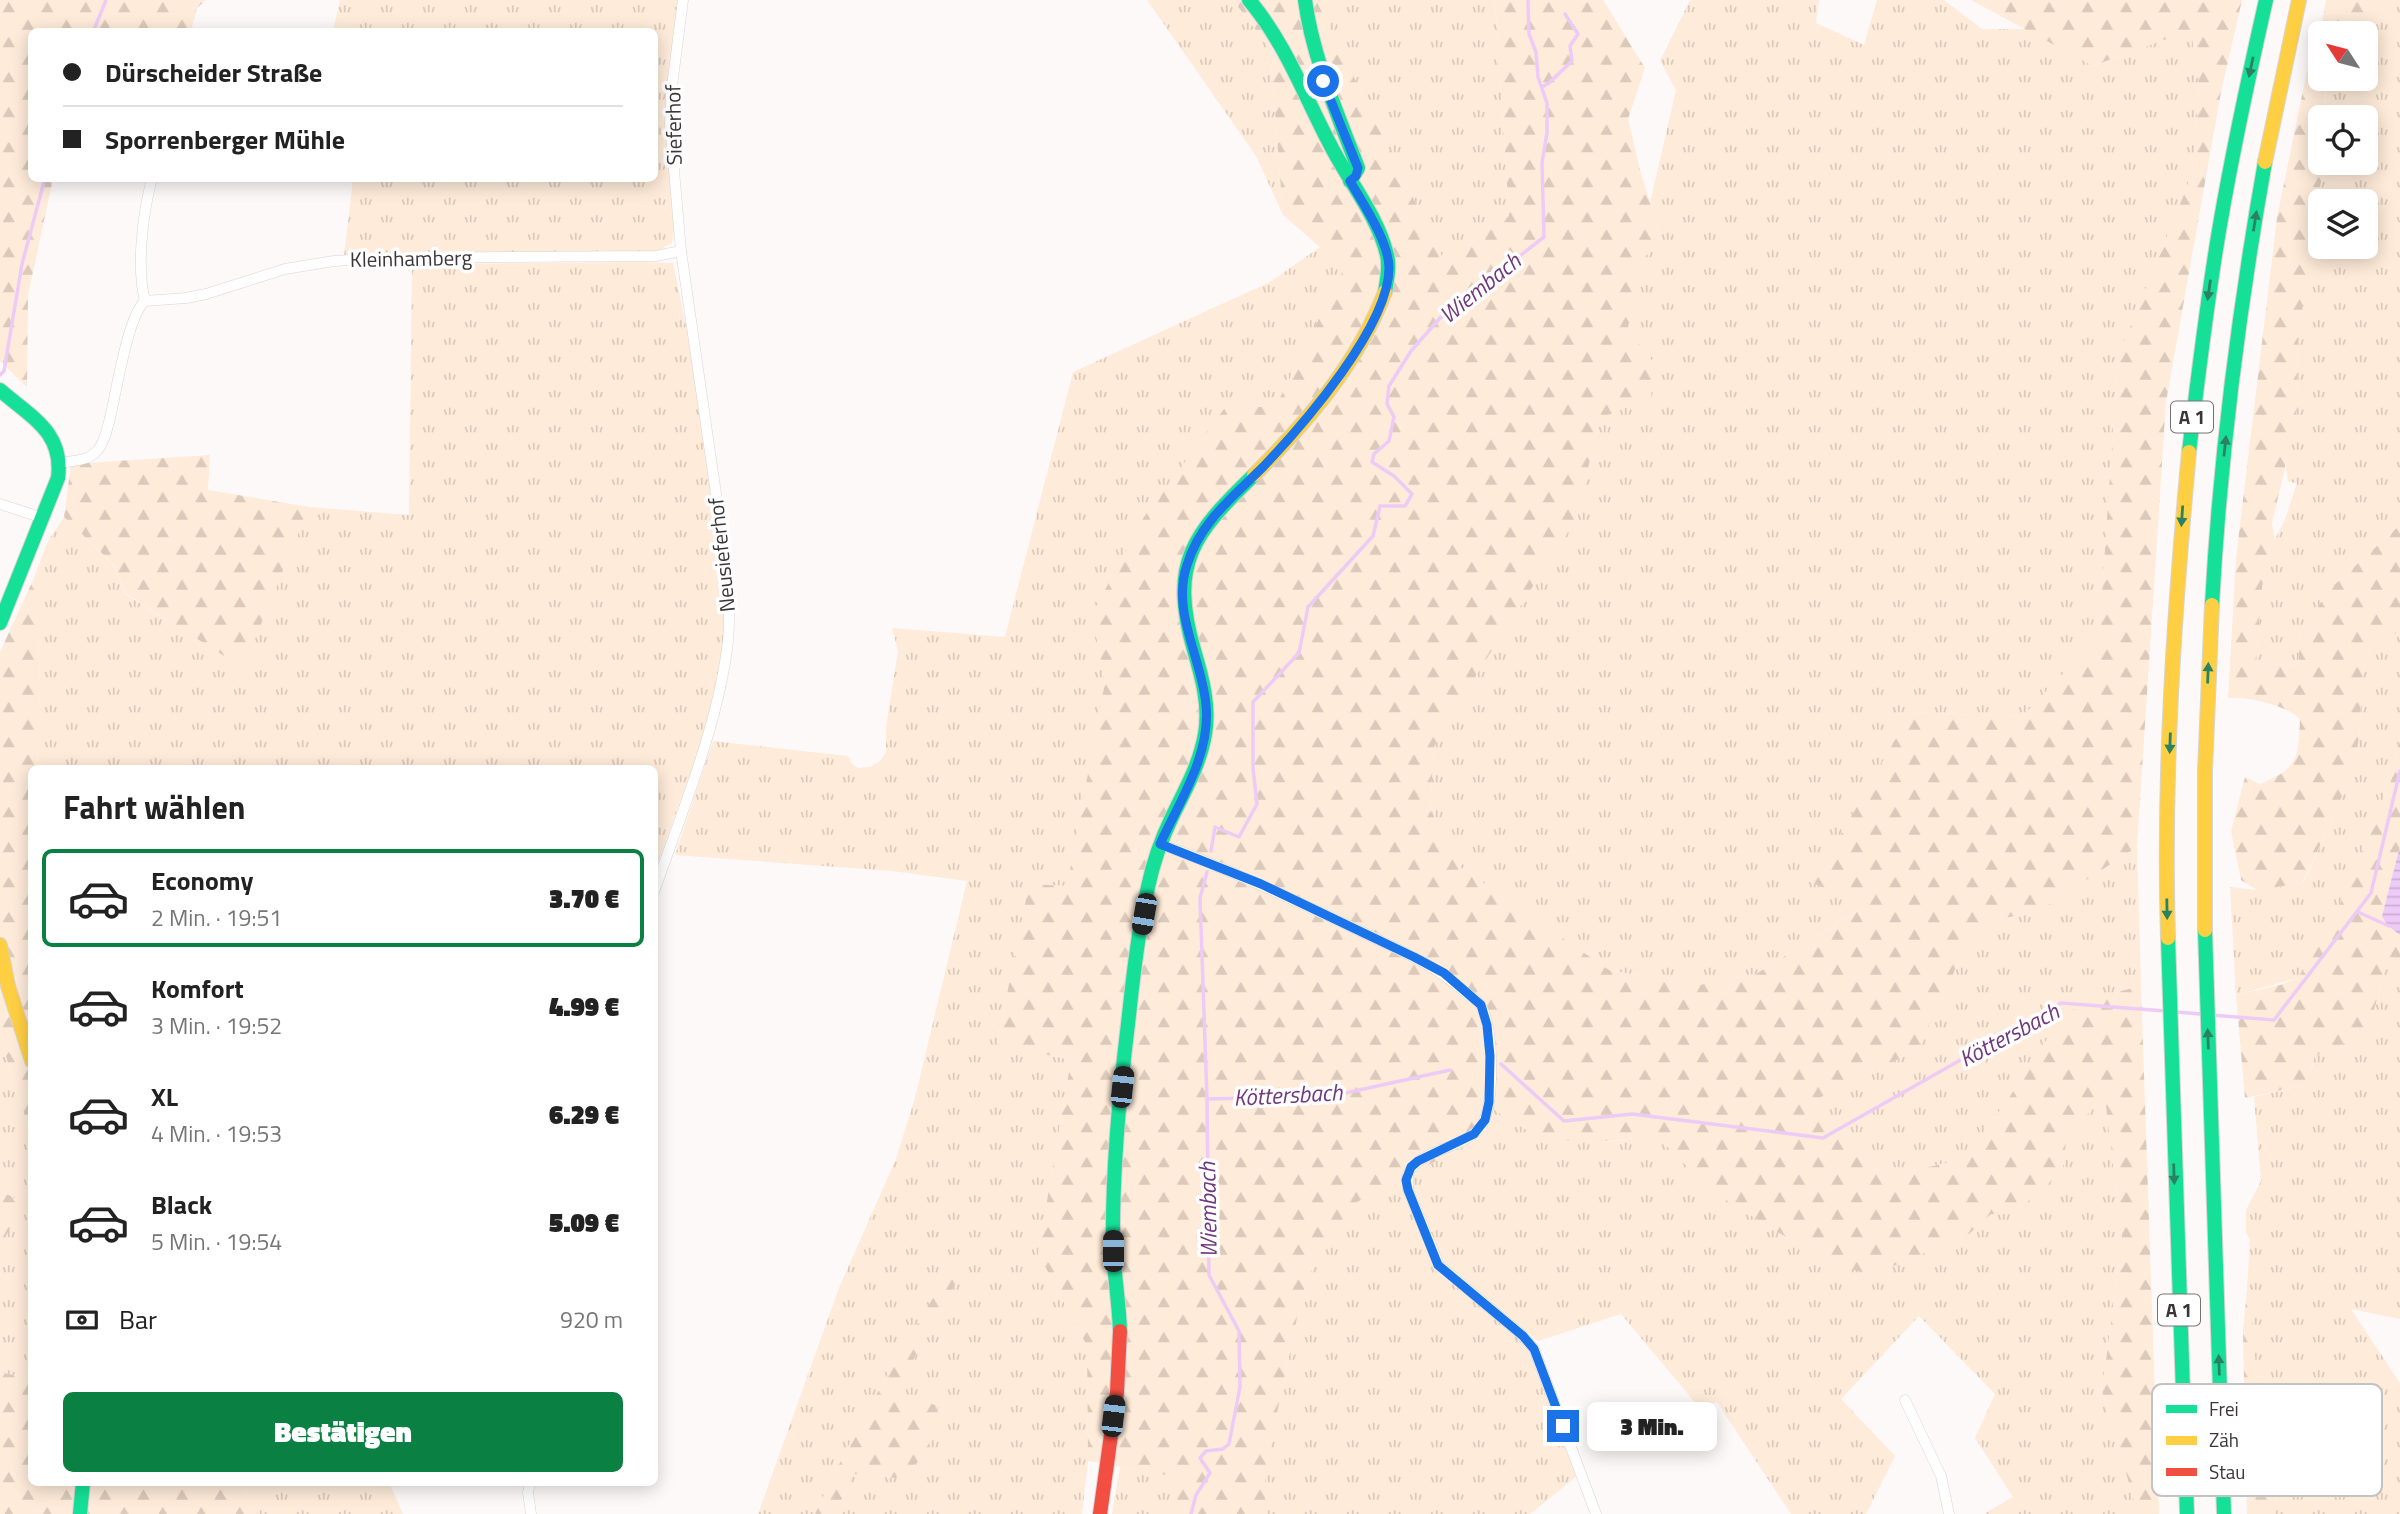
<!DOCTYPE html>
<html lang="de">
<head>
<meta charset="utf-8">
<style>
	body { margin:0; font-family:"Titillium Web",sans-serif; background:#f6f6f6; color:#222; height:100vh; display:flex; flex-direction:column; font-size:26px; white-space:nowrap }
	* { box-sizing:border-box; margin:0 }
	p { font-size:23px; color:#767676 }
	.icon { flex:none; width:38px; height:38px; fill:none; stroke:currentColor; stroke-width:2; stroke-linecap:round; stroke-linejoin:round }
	.map { position:relative; flex:1; overflow:hidden }
	.sheet { position:absolute; left:28px; top:765px; width:630px; height:721px; display:flex; flex-direction:column; background:#fff; border-radius:10px; box-shadow:0 4px 18px #0003 }
	.sheet>* { flex:none }
	.hud { position:absolute; left:28px; top:28px; width:630px; height:154px; border-radius:10px; box-shadow:0 4px 18px #0003; display:grid; align-content:center; height:154px; padding:0 35px; background:#fff }
	.needle { width:46px; rotate:306deg }
	.tools { position:absolute; left:2308px; top:21px; display:grid; gap:14px }
	.tools a { display:grid; place-items:center; width:70px; height:70px; border-radius:10px; background:#fff; box-shadow:0 4px 18px #0003; font-size:35px }
	.end { position:absolute; width:32px; height:32px; margin:-16px; border:9px solid #1a73e8; background:#fff; box-shadow:0 0 0 4px #fff }
	.from { border-radius:50% }
	.bubble { position:absolute; height:49px; border-radius:10px; background:#fff; box-shadow:0 4px 18px #0003; font-size:23px; font-weight:800; line-height:49px; text-align:center }
	.car { position:absolute; width:21px; height:42px; margin:-21px -10px; border-radius:9px; box-shadow:0 0 5px 2px #0007; background:linear-gradient(#222 24%,#8ab4d8 0 40%,#222 0 76%,#8ab4d8 0 86%,#222 0) }
	.hud b { display:flex; align-items:center; gap:24px; height:66px; font-size:26px }
	.hud b+b { border-top:2px solid #e0e0e0 }
	.hud i { width:18px; height:18px; background:#222 }
	ul { padding:0; list-style:none }
	li { display:flex; align-items:center; gap:21px; height:98px; margin:0 14px 10px; padding:0 21px; border:4px solid transparent; border-radius:10px }
	li div { flex:1 }
	li b { display:block; font-size:26px }
	li em { font-style:normal; font-weight:800 }
	li.selected { border-color:#0b8043 }
	li>.icon { width:63px; height:63px; stroke-width:1.5 }
	h2 { padding:0 35px; font-size:32px; line-height:84px }
	.pay { display:flex; align-items:center; gap:18px; height:77px; padding:0 35px; font-size:26px }
	.pay p { margin-inline-start:auto }
	.primary-button { display:flex; gap:14px; margin-top:auto; padding:14px 35px }
	.primary-button a { flex:1; height:80px; border-radius:10px; background:#0b8043; color:#fff; font-size:28px; font-weight:800; line-height:80px; text-align:center }
	.map>svg:first-child { display:block }
	.grass { fill:url(#grass-tufts); fill-rule:evenodd }
	.forest { fill:url(#forest-firs) }
	.water { fill:url(#water-rules) }
	.lines { fill:none; stroke-linecap:round; stroke-linejoin:round }
	.stream { stroke:#edcbf6; stroke-width:3.5 }
	.street-casing { stroke:#d8d4d4; stroke-width:11 }
	.fast-casing { stroke:#d8d4d4; stroke-width:16 }
	.slow-casing { stroke:#d8d4d4; stroke-width:16 }
	.jam-casing { stroke:#d8d4d4; stroke-width:16 }
	.street { stroke:#fffefe; stroke-width:10 }
	.fast { stroke:#16e098; stroke-width:14 }
	.slow { stroke:#ffcf43; stroke-width:14 }
	.jam { stroke:#f24e42; stroke-width:14 }
	.oneway { fill:#2a8263 }
	.route { stroke:#1a73e8; stroke-width:9 }
	.labels { text-anchor:middle; stroke-width:7; stroke-linejoin:round; paint-order:stroke }
	.shield { fill:#fff; stroke:#767273; stroke-width:2 }
	.shield-label { font-size:19px; font-weight:bold; fill:#3b3637 }
	.street-label { font-size:21px; fill:#3b3637; stroke:#fff }
	.water-label { font-size:23px; font-style:italic; fill:#6f387f; stroke:#fff }
	.key { fill:#fff; stroke:#c4c3c3; stroke-width:2 }
	.key-label { font-size:19px; fill:#3b3637 }
</style>
</head>
<body>
<div class="map">
<svg width="2400" height="1514" viewBox="0 0 2400 1514">
	<defs>
		<pattern id="grass-tufts" width="24" height="20" patternUnits="userSpaceOnUse" patternTransform="scale(1.75)"><rect width="24" height="20" fill="#feebd9"/><path d="M3 7l-1-3M5 7V3M7 7l1-3M15 17l-1-3M17 17v-4M19 17l1-3" fill="none" stroke="#dbcabb"/></pattern>
		<pattern id="forest-firs" width="22" height="20" patternUnits="userSpaceOnUse" patternTransform="scale(1.75)"><rect width="22" height="20" fill="#feebd9"/><path d="M5 1l3.5 6h-7zM16 11l3.5 6h-7z" fill="#dbcabb"/></pattern>
		<pattern id="water-rules" width="6" height="5" patternUnits="userSpaceOnUse" patternTransform="scale(1.75)"><rect width="6" height="5" fill="#edcbf6"/><path d="M0 2.5h6" fill="none" stroke="#ccafd4"/></pattern>
	</defs>
	<rect width="100%" height="100%" fill="#fdf9f9"/>
	<g class="grass">
		<polygon points="340,0 680,0 667,92 665,130 675,228 672,243 656,252 344,256 353,179 654,178 654,32 333,32"/>
		<polygon points="1147,0 1233,0 1270,49 1283,215 1256,156"/>
		<polygon points="1316,0 1495,0 1509,216 1442,257"/>
		<polygon points="1690,0 1819,0 1816,23 1864,45 1877,0 1944,0 1982,29 2025,29 2094,66 2191,29 2199,86 2193,172 2118,357 2099,637 2022,717 1911,712 1814,883 1865,906 1756,974 1694,986 1609,970 1461,868 1430,809 1434,747 1473,680 1576,519 1600,418 1654,364 1628,328 1641,261 1661,239 1650,203 1676,90 1660,61"/>
		<path d="M 2370,0 L 2400,0 L 2400,525 L 2332,587 L 2301,630 L 2298,666 L 2256,663 L 2262,588 L 2268,553 L 2286,517 L 2297,483 L 2288,482 L 2285,459 L 2298,406 L 2297,337 L 2305,295 L 2312,277 L 2310,265 L 2318,238 L 2316,201 L 2323,175 L 2324,163 L 2366,163 L 2366,117 L 2325,117 L 2326,79 L 2366,79 L 2366,33 L 2351,33 L 2366,11 ZM 2320,201 L 2366,201 L 2366,247 L 2320,247 Z"/>
		<path d="M 1320,247 L 1345,268 L 1275,409 L 1092,614 L 1105,682 L 1067,886 L 1029,885 L 997,1043 L 1071,1060 L 1038,1253 L 1087,1346 L 1088,1461 L 1082,1514 L 835,1514 L 854,1474 L 895,1478 L 914,1402 L 900,1387 L 959,1257 C 907,1340 856,1425 815,1514 L 758,1514 L 839,1288 L 896,1159 L 915,1098 L 967,881 L 892,871 L 675,855 L 713,741 L 848,756 L 852,764 L 858,768 L 870,767 L 880,761 L 886,752 L 886,727 L 898,651 L 892,628 L 1005,637 L 1073,372 L 1270,282 Z"/>
		<polygon points="644,262 673,263 701,399 726,563 725,601 723,649 707,727 655,871 654,768 37,768 40,684 37,606 41,577 34,578 48,541 64,517 114,566 125,594 243,667 309,507 409,515 412,264"/>
		<path d="M 2400,628 L 2400,736 L 2391,781 L 2339,906 L 2298,978 L 2236,995 L 2230,887 L 2257,890 L 2303,883 C 2323,839 2346,796 2357,749 C 2365,714 2355,676 2372,644 L 2395,634 Z"/>
		<polygon points="2137,847 2141,986 2085,1000 1962,1160 1909,1171 1870,1166 1815,1100 1917,1050 1946,991 1963,950 1988,921 2037,912"/>
		<path d="M 2387,965 L 2400,979 L 2400,1319 L 2351,1309 L 2400,1383 L 2400,1514 L 2276,1514 C 2275,1489 2275,1463 2271,1438 C 2267,1404 2240,1323 2258,1294 L 2247,1289 L 2250,1240 L 2246,1232 L 2246,1210 L 2261,1181 L 2254,1097 L 2304,1085 L 2312,1068 L 2314,1057 C 2331,1046 2357,1041 2369,1022 C 2379,1006 2378,983 2387,965 Z"/>
		<polygon points="0,1033 15,1090 31,1132 31,1379 4,1373 0,1367 0,1246 24,1203 0,1191"/>
		<polygon points="2105,1098 2122,1238 2102,1391 2138,1514 1984,1514 2013,1497 1975,1438 1995,1394 1919,1316 1841,1399 1895,1456 1866,1514 1791,1514 1717,1402 1699,1407 1621,1314 1538,1341 1454,1273 1444,1262 1435,1245 1411,1182 1413,1173 1473,1142 1493,1109 1529,1131 1607,1142 1656,1135 1711,1190 1776,1231 1833,1264 1872,1274 1969,1234 1991,1214 2062,1171 2067,1137 2099,1101"/>
		<path d="M 1401,1179 L 1435,1270 L 1517,1336 C 1545,1367 1562,1435 1577,1476 L 1530,1514 L 1265,1514 L 1265,1471 L 1301,1299 L 1313,1266 L 1357,1202 Z"/>
		<polygon points="1120,1467 1173,1476 1170,1514 1112,1514"/>
		<polygon points="245,1482 389,1482 403,1514 257,1514 248,1499"/>
	</g>
	<g class="forest">
		<polygon points="0,0 206,0 197,8 191,31 32,32 32,178 53,179 28,295 27,387 0,361"/>
		<path d="M 1233,0 L 1316,0 L 1442,257 L 1509,216 L 1495,0 L 1603,0 L 1645,68 L 1628,119 L 1641,174 L 1661,239 L 1641,261 L 1628,328 L 1654,364 L 1651,398 L 1600,418 L 1576,519 L 1473,680 L 1434,747 L 1430,809 L 1461,868 L 1609,970 L 1694,986 L 1756,974 L 1864,907 L 1813,883 L 1911,712 L 2022,717 L 2099,636 L 2118,357 L 2193,172 L 2199,86 L 2191,30 L 2093,66 L 1971,0 L 2242,0 L 2221,92 L 2166,402 L 2137,847 L 2037,912 L 1988,921 L 1963,950 L 1946,991 L 1917,1050 L 1815,1100 L 1871,1166 L 1909,1171 L 1962,1160 L 2007,1101 L 2058,1022 L 2085,1000 L 2141,986 L 2159,1514 L 2138,1514 L 2102,1391 L 2122,1238 L 2105,1098 L 2099,1101 L 2067,1137 L 2062,1171 L 2014,1214 L 1991,1214 L 1969,1234 L 1872,1275 L 1833,1264 L 1776,1231 L 1710,1190 L 1656,1135 C 1614,1141 1571,1148 1531,1132 C 1518,1126 1505,1117 1493,1109 L 1473,1142 L 1357,1202 L 1313,1266 L 1301,1299 L 1265,1471 L 1265,1514 L 1170,1514 L 1172,1476 L 1088,1461 L 1087,1346 L 1038,1253 L 1071,1060 L 997,1044 L 1029,884 L 1067,886 L 1105,682 L 1092,614 L 1144,517 L 1227,405 L 1275,408 L 1344,268 L 1283,215 L 1270,49 Z"/>
		<path d="M 2326,0 L 2370,0 L 2366,11 L 2351,33 L 2320,33 L 2320,79 L 2325,79 L 2325,117 L 2320,117 L 2320,163 L 2324,163 L 2323,175 L 2316,201 L 2318,238 L 2310,265 L 2312,277 L 2305,295 L 2297,337 L 2298,406 L 2285,459 L 2285,468 L 2272,523 L 2275,541 L 2268,553 L 2262,588 L 2256,663 L 2298,666 L 2301,630 L 2332,587 L 2400,525 L 2400,628 L 2395,634 L 2372,644 C 2355,676 2365,714 2357,749 C 2346,796 2323,839 2302,883 L 2257,890 L 2241,880 L 2231,831 L 2245,777 L 2260,784 C 2299,768 2298,759 2300,719 C 2286,705 2247,696 2228,698 L 2236,558 L 2277,218 L 2307,71 L 2322,23 Z"/>
		<polygon points="210,455 208,490 309,507 243,668 125,593 114,565 64,517 71,464"/>
		<polygon points="41,577 37,606 40,684 37,768 32,768 31,1132 15,1090 0,1033 0,652 34,578"/>
		<path d="M 2400,736 L 2400,846 L 2382,916 L 2400,935 L 2400,979 L 2387,965 C 2377,985 2378,1017 2362,1032 C 2350,1044 2329,1048 2314,1057 L 2309,1078 L 2304,1085 L 2245,1098 L 2236,995 L 2280,985 L 2298,978 L 2339,906 L 2391,781 Z"/>
		<polygon points="0,1191 25,1203 0,1246"/>
		<path d="M 959,1256 L 967,1266 L 929,1326 L 901,1387 L 914,1402 L 939,1405 L 926,1456 L 895,1478 L 854,1474 L 835,1514 L 815,1514 C 856,1425 907,1340 959,1256 Z"/>
		<path d="M 2247,1289 L 2259,1294 C 2240,1322 2267,1404 2271,1438 C 2275,1463 2275,1489 2276,1514 L 2247,1514 L 2243,1331 Z"/>
		<polygon points="0,1367 4,1373 31,1379 32,1482 245,1482 248,1499 257,1514 0,1514"/>
	</g>
	<polygon class="water" points="2400,846 2400,935 2387,925 2382,916"/>
	<g class="lines">
		<g class="stream">
			<polyline points="93,32 106,0"/>
			<polyline points="1542,87 1549,83 1572,61 1570,46 1578,34 1565,14"/>
			<polyline points="0,375 4,371 22,264 45,178"/>
			<polyline points="1211,851 1215,827 1239,837 1257,804 1253,768 1253,702 1299,653 1308,607 1373,536 1380,506 1405,506 1412,494 1394,476 1372,462 1374,454 1389,441 1394,417 1387,404 1389,386 1411,351 1440,318 1544,237 1542,163 1547,133 1547,103 1538,77 1536,52 1529,34 1528,0"/>
			<polyline points="2358,912 2389,926"/>
			<polyline points="2177,1012 2200,1014"/>
			<polyline points="2211,1015 2274,1020 2371,893 2400,771"/>
			<polyline points="1501,1064 1564,1121 1632,1114 1823,1138 2061,1003 2165,1011"/>
			<polyline points="1207,1099 1332,1096 1450,1070"/>
			<polyline points="1191,1514 1196,1495 1210,1473 1200,1458 1206,1451 1223,1449 1229,1444 1240,1387 1239,1331 1209,1275 1207,1099 1200,898 1207,872"/>
		</g>
		<g class="street-casing">
			<g id="street">
				<path d="M 145,301 C 136,266 143,213 152,178"/>
				<path d="M 60,463 C 71,461 86,461 95,453 C 104,445 107,429 110,418 C 116,393 128,315 145,301 L 186,298 L 206,294 L 285,269 L 334,261 L 384,258 L 656,256 L 681,251"/>
				<polyline points="0,504 43,518"/>
				<path d="M 1160,844 C 1229,869 1294,900 1360,931 C 1397,949 1434,964 1465,992 C 1470,996 1478,1000 1481,1006 C 1494,1029 1494,1097 1484,1121 C 1472,1149 1422,1146 1408,1174 L 1408,1190 L 1439,1265 L 1523,1336 L 1534,1349 L 1596,1514"/>
				<path d="M 654,892 C 681,814 716,731 727,649 C 731,620 729,592 726,563 L 681,251 L 670,124 L 671,94 L 683,0"/>
				<polyline points="1905,1400 1941,1476 1949,1514"/>
				<polyline points="530,1482 528,1493 531,1514"/>
			</g>
		</g>
		<g class="fast-casing">
			<g id="fast">
				<path d="M 1249,0 C 1287,45 1305,98 1333,150 C 1351,184 1378,217 1387,255 C 1390,267 1387,279 1385,292"/>
				<path d="M 1305,0 C 1313,59 1337,112 1358,168 L 1350,181"/>
				<path d="M 0,390 C 31,417 64,432 58,478 L 0,623"/>
				<path d="M 2189,452 C 2198,376 2207,300 2220,225 C 2233,149 2249,75 2266,0"/>
				<path d="M 2212,605 C 2220,456 2239,309 2265,162"/>
				<polyline points="2205,930 2224,1514"/>
				<polyline points="2168,938 2187,1514"/>
				<path d="M 1120,1331 C 1119,1302 1114,1274 1113,1246 C 1112,1172 1119,1097 1128,1024 C 1133,978 1138,932 1148,887 C 1153,863 1161,840 1172,817 C 1185,790 1200,764 1205,734 C 1210,706 1202,677 1194,650 C 1169,563 1193,534 1254,475"/>
				<polyline points="80,1514 83,1482"/>
			</g>
		</g>
		<g class="slow-casing">
			<g id="slow">
				<polyline points="2265,162 2299,0"/>
				<path d="M 1254,475 C 1307,422 1358,363 1385,292"/>
				<polyline points="2205,930 2205,771 2212,605"/>
				<path d="M 2168,938 C 2163,776 2174,614 2189,452"/>
				<polyline points="0,945 8,986 32,1061"/>
			</g>
		</g>
		<g class="jam-casing">
			<polyline id="jam" points="1100,1514 1117,1392 1120,1331"/>
		</g>
		<use href="#street" class="street"/>
		<use href="#fast" class="fast"/>
		<use href="#slow" class="slow"/>
		<use href="#jam" class="jam"/>
	</g>
	<defs><path id="oneway-solid" d="M-6-.8H1V-3.2L6.5 0L1 3.2V.8H-6Z" transform="scale(1.75)"/></defs>
	<g class="oneway">
		<use href="#oneway-solid" transform="translate(2251 67) rotate(102)"/>
		<use href="#oneway-solid" transform="translate(2255 221) rotate(-81)"/>
		<use href="#oneway-solid" transform="translate(2209 290) rotate(98)"/>
		<use href="#oneway-solid" transform="translate(2225 446) rotate(-84)"/>
		<use href="#oneway-solid" transform="translate(2182 516) rotate(94)"/>
		<use href="#oneway-solid" transform="translate(2208 673) rotate(-88)"/>
		<use href="#oneway-solid" transform="translate(2170 743) rotate(92)"/>
		<use href="#oneway-solid" transform="translate(2167 909) rotate(89)"/>
		<use href="#oneway-solid" transform="translate(2208 1039) rotate(-92)"/>
		<use href="#oneway-solid" transform="translate(2174 1174) rotate(88)"/>
		<use href="#oneway-solid" transform="translate(2219 1365) rotate(-92)"/>
	</g>
	<g class="lines">
		<path class="route" d="M 1323,81 L 1358,168 L 1356,176 L 1350,181 C 1363,204 1388,240 1389,267 C 1390,325 1303,425 1264,466 C 1233,497 1200,522 1187,565 C 1171,612 1202,658 1206,705 C 1211,754 1180,801 1160,844 L 1261,884 L 1414,957 L 1444,973 L 1481,1005 L 1487,1025 L 1490,1056 L 1489,1102 L 1485,1120 L 1474,1134 L 1418,1161 L 1411,1167 L 1406,1180 L 1408,1190 L 1438,1265 L 1523,1336 L 1534,1349 L 1563,1426"/>
	</g>
	<g class="labels">
		<g class="shield">
			<rect x="2171" y="401.5" width="42" height="31" rx="5"/>
			<rect x="2158" y="1294.5" width="42" height="31" rx="5"/>
		</g>
		<g class="shield-label">
			<text x="2192" y="424">A 1</text>
			<text x="2179" y="1317">A 1</text>
		</g>
		<g class="street-label">
			<text transform="translate(674 125) rotate(-91)" y="7">Sieferhof</text>
			<text transform="translate(411 259) rotate(-1)" y="7">Kleinhamberg</text>
			<text transform="translate(722 555) rotate(-96)" y="7">Neusieferhof</text>
		</g>
		<g class="water-label">
			<text transform="translate(1480 288) rotate(-39)" y="8">Wiembach</text>
			<text transform="translate(2009 1035) rotate(-28)" y="8">Köttersbach</text>
			<text transform="translate(1288 1095) rotate(-3)" y="8">Köttersbach</text>
			<text transform="translate(1208 1210) rotate(-91)" y="8">Wiembach</text>
		</g>
	</g>
	<rect x="2152" y="1384" width="230" height="112" rx="10" class="key"/>
	<rect x="2166" y="1405" width="31" height="8" fill="#16e098"/>
	<rect x="2166" y="1436" width="31" height="9" fill="#ffcf43"/>
	<rect x="2166" y="1468" width="31" height="8" fill="#f24e42"/>
	<g class="key-label">
		<text x="2209" y="1416">Frei</text>
		<text x="2209" y="1447">Zäh</text>
		<text x="2209" y="1479">Stau</text>
	</g>
</svg>
<div class="tools">
<a><svg class="needle" viewBox="-14 -14 28 28"><path d="M0-13l5 13h-10z" fill="#e53935"/><path d="M0 13l5-13h-10z" fill="#767676"/></svg></a>
<a><svg class="icon" aria-label="locate" viewBox="0 0 24 24"><circle cx="12" cy="12" r="6"/><path d="M12 2v4M12 18v4M2 12h4M18 12h4"/></svg></a>
<a><svg class="icon" aria-label="layers" viewBox="0 0 24 24"><path d="M12 4l9 5-9 5-9-5zM3 14l9 5 9-5"/></svg></a>
</div>
<i class="end from" style="left:1323px;top:81px"></i>
<i class="end" style="left:1563px;top:1426px"></i>
<div class="bubble" style="left:1587px;top:1402px;width:130px">3 Min.</div>
<i class="car" style="left:1144px;top:914px;rotate:190deg"></i>
<i class="car" style="left:1122px;top:1087px;rotate:6deg"></i>
<i class="car" style="left:1113px;top:1251px;rotate:0deg"></i>
<i class="car" style="left:1113px;top:1416px;rotate:7deg"></i>
<div class="hud">
<b><i class="from"></i>Dürscheider Straße</b>
<b><i></i>Sporrenberger Mühle</b>
</div>
<section class="sheet">
<h2>Fahrt wählen</h2>
<ul>
<li class="selected"><svg class="icon" aria-label="car" viewBox="0 0 24 24"><path d="M5 17H2v-5l4-1 3-4h7l3 4 3 1v5h-3M9 17h6M6 11h13"/><circle cx="7" cy="17" r="2"/><circle cx="17" cy="17" r="2"/></svg><div><b>Economy</b><p>2 Min. · 19:51</p></div><em>3.70 €</em></li>
<li><svg class="icon" aria-label="car" viewBox="0 0 24 24"><path d="M5 17H2v-5l4-1 3-4h7l3 4 3 1v5h-3M9 17h6M6 11h13"/><circle cx="7" cy="17" r="2"/><circle cx="17" cy="17" r="2"/></svg><div><b>Komfort</b><p>3 Min. · 19:52</p></div><em>4.99 €</em></li>
<li><svg class="icon" aria-label="car" viewBox="0 0 24 24"><path d="M5 17H2v-5l4-1 3-4h7l3 4 3 1v5h-3M9 17h6M6 11h13"/><circle cx="7" cy="17" r="2"/><circle cx="17" cy="17" r="2"/></svg><div><b>XL</b><p>4 Min. · 19:53</p></div><em>6.29 €</em></li>
<li><svg class="icon" aria-label="car" viewBox="0 0 24 24"><path d="M5 17H2v-5l4-1 3-4h7l3 4 3 1v5h-3M9 17h6M6 11h13"/><circle cx="7" cy="17" r="2"/><circle cx="17" cy="17" r="2"/></svg><div><b>Black</b><p>5 Min. · 19:54</p></div><em>5.09 €</em></li>
</ul>
<div class="pay"><svg class="icon" aria-label="cash" viewBox="0 0 24 24"><path d="M3 7h18v10H3z"/><circle cx="12" cy="12" r="2"/></svg>Bar<p>920 m</p></div>
<div class="primary-button"><a>Bestätigen</a></div>
</section>
</div>
</body>
</html>
